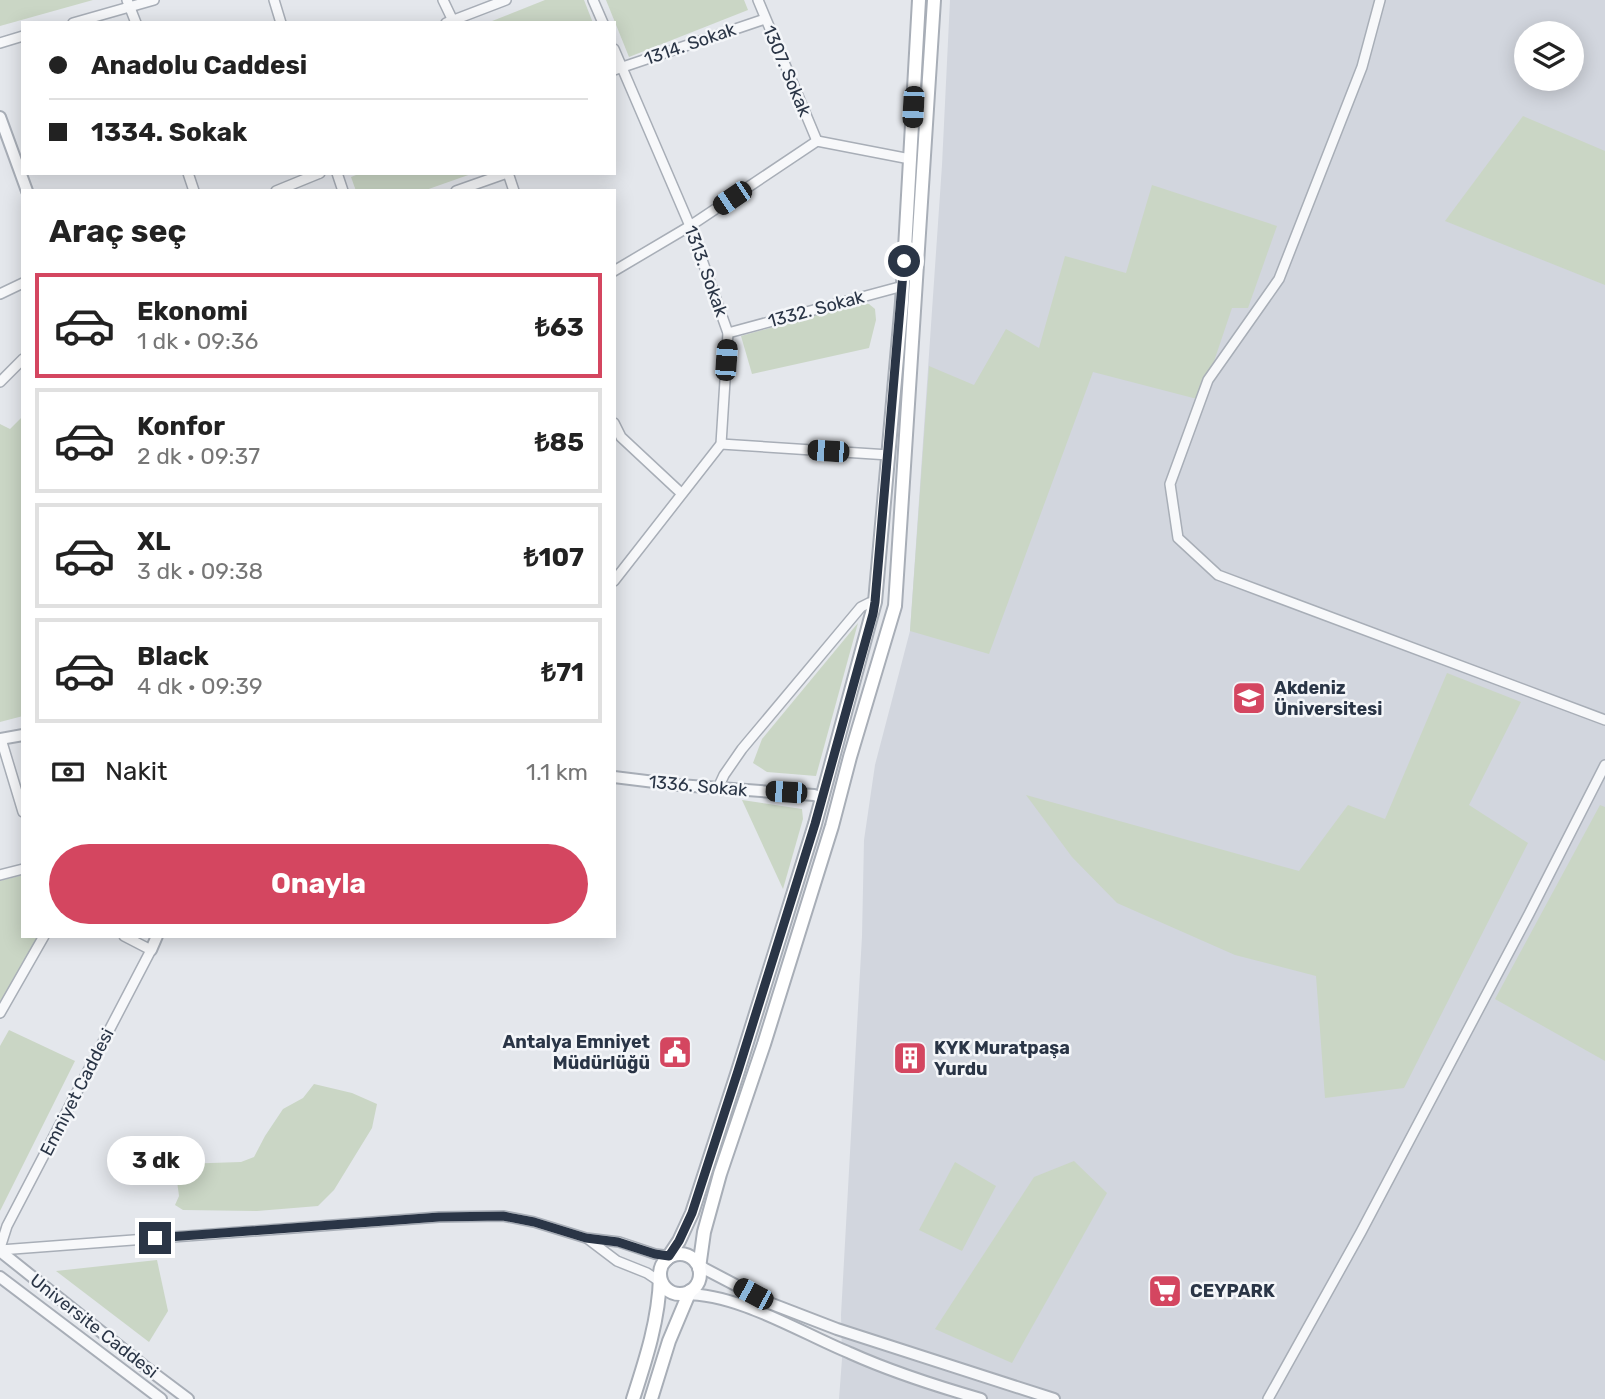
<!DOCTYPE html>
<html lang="tr">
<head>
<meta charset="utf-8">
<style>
	body { margin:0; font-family:Rubik,sans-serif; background:#f6f6f6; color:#222; height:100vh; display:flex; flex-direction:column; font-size:26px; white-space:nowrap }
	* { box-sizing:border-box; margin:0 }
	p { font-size:23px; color:#767676 }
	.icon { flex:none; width:38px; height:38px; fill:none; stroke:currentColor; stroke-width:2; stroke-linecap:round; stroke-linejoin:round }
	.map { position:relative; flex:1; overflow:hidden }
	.side { position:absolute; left:21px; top:189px; width:595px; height:749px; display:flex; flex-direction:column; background:#fff; border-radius:0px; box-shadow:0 4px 18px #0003 }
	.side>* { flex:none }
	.top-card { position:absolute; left:21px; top:21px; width:595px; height:154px; border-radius:0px; box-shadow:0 4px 18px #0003; display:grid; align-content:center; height:154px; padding:0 28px; background:#fff }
	.tools { position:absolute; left:1514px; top:21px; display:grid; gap:14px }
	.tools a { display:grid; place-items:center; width:70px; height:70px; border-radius:50%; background:#fff; box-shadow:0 4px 18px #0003; font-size:35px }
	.end { position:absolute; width:32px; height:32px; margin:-16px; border:9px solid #2a3546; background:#fff; box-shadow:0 0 0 4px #fff }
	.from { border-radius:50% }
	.bubble { position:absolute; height:49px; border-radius:24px; background:#fff; box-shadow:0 4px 18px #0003; font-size:23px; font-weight:700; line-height:49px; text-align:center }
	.car { position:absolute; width:21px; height:42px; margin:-21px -10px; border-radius:9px; box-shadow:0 0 5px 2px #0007; background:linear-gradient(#222 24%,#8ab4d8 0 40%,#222 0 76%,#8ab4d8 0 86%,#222 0) }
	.top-card b { display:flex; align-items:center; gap:24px; height:66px; font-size:26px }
	.top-card b+b { border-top:2px solid #e0e0e0 }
	.top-card i { width:18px; height:18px; background:#222 }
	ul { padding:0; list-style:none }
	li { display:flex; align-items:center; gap:21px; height:105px; margin:0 14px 10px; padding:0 14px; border:4px solid #e0e0e0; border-radius:0px }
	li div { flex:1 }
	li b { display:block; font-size:26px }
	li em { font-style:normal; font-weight:700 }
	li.current { border-color:#d44660 }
	li>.icon { width:63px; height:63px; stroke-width:1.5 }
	h2 { padding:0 28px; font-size:32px; line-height:84px }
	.pay { display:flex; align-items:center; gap:18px; height:77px; padding:0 28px; font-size:26px }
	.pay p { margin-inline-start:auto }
	.cta { display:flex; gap:14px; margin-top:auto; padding:14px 28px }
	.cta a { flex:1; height:80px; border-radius:42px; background:#d44660; color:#fff; font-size:28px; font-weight:700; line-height:80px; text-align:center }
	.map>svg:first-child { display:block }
	.built { fill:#d2d6de; fill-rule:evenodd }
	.green { fill:#cad6c5 }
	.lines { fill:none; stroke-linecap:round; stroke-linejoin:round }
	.minor-casing { stroke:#a8aeb7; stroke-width:12 }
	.tertiary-casing { stroke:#a8aeb7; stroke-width:14 }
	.secondary-casing { stroke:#a8aeb7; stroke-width:16 }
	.minor { stroke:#f7f8fa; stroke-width:9 }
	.tertiary { stroke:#f7f8fa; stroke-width:10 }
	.secondary { stroke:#fff; stroke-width:12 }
	.route { stroke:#2a3546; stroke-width:9 }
	.labels { text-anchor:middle; stroke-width:5; stroke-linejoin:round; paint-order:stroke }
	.street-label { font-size:18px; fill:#2a3546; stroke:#f4f6f9 }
	.poi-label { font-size:18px; font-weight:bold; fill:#2a3546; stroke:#f4f6f9; text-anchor:start }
</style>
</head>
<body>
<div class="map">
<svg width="1605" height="1399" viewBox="0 0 1605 1399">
	<rect width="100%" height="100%" fill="#e4e7ec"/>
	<path class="built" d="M 950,0 L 1605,0 L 1605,1399 L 839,1399 L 842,1359 L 841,1315 L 862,936 L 864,840 L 875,765 L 910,631 L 942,165 ZM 1526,33 L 1572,33 L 1572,79 L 1526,79 Z"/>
	<g class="green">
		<polygon points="0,0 93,0 0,26"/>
		<polygon points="545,0 584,0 593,23 487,23"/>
		<polygon points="606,0 744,0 748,10 629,57"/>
		<polygon points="1523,116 1605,151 1605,285 1445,221"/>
		<polygon points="361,173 474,173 423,191 356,191 351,177"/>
		<polygon points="1152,185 1277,226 1248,308 1232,308 1201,400 1093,372 989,654 910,631 929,366 974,385 1006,329 1039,348 1065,256 1126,273"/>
		<polygon points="860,303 869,304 875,309 876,320 869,348 752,374 741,336"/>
		<polygon points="23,416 23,716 0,722 0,424 10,429"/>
		<polygon points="858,623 816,776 767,772 753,763 762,739"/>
		<polygon points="1447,673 1521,702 1469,805 1528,843 1404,1088 1325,1098 1316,976 1235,955 1117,903 1072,857 1026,795 1299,871 1348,805 1385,819"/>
		<polygon points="742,800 802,809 803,819 783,889"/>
		<polygon points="1600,805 1605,807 1605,1061 1495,999"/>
		<polygon points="23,875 23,936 38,936 0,1003 0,881"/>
		<polygon points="9,1030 75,1061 0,1211 0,1046"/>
		<polygon points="314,1084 352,1093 377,1104 372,1128 334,1190 318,1206 257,1211 183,1210 175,1205 179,1196 177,1181 180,1164 241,1162 254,1157 265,1136 283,1109 303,1098"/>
		<polygon points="1074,1161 1107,1193 1012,1363 935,1329 1034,1177"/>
		<polygon points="955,1162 996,1186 962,1251 919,1230"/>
		<polygon points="157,1260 168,1311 149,1342 56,1271"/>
	</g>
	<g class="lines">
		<g class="minor-casing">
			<g id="minor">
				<polyline points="127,0 136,23"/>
				<polyline points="274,0 281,23"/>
				<polyline points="443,0 454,23"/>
				<polyline points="593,0 603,23"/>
				<polyline points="758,0 817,141"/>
				<polyline points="1380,0 1362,67 1279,279 1208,380 1170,484 1178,538 1218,575 1605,720"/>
				<polyline points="73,23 154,0"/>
				<polyline points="446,23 506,0"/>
				<polyline points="0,43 23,36"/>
				<polyline points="614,49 690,226 728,333 721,444 614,581"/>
				<polyline points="614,70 765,19"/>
				<polyline points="188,173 194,191"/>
				<polyline points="337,173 343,191"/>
				<polyline points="508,173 514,191"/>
				<polyline points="276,191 320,173"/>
				<polyline points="456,191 507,173"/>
				<polyline points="614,271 690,226 817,141 910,159"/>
				<polyline points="0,294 23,283"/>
				<polyline points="728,333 903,286"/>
				<polyline points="0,382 23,359"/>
				<polyline points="614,423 621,437 681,493"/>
				<polyline points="721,444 889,455"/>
				<polyline points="1,739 23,812"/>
				<polyline points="718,788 724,775 742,749 861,607 869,603 875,602"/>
				<polyline points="0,875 23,869"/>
				<polyline points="0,1013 44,936"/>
				<polyline points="588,1239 617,1261 647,1273 662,1283"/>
				<polyline points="0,1248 7,1226 151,950 124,936"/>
				<polyline points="0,1250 439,1217 503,1216 534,1222 586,1238 619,1242 655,1254 672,1256"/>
				<polyline points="1268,1399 1361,1232 1529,914 1605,765"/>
			</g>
		</g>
		<g class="tertiary-casing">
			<g id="tertiary">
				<polyline points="0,117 27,191"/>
				<polyline points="0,739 23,735"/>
				<polyline points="614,777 679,785 814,795 823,798"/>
				<polyline points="151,950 157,936"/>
				<polyline points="0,1251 144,1366 188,1399"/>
				<polyline points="696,1263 705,1269 772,1304 837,1329 1054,1399"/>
				<polyline points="0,1277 161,1399"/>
				<path d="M 684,1294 C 740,1294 799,1332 850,1353 C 892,1372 936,1386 981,1399"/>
			</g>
		</g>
		<g class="secondary-casing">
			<g id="secondary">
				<circle cx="680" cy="1274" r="20"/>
				<polyline points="667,1259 679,1241 692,1213 738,1071 815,824 875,602 902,302 919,0"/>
				<polyline points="699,1268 704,1232 720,1174 764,1044 832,826 850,757 895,606 934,0"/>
				<path d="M 633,1399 C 646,1359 659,1319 660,1277"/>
				<polyline points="651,1399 669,1341 690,1291"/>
			</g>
		</g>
		<use href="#minor" class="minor"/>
		<use href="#tertiary" class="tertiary"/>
		<use href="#secondary" class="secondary"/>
	</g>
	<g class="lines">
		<polyline class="route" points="155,1238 439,1217 503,1216 534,1222 586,1238 618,1242 655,1254 669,1256 679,1241 692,1213 738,1071 815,824 873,614 875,602 904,261"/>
	</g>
	<defs>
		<g id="university-square" transform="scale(1.75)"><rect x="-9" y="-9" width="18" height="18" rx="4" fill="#d44660" stroke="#f4f6f9"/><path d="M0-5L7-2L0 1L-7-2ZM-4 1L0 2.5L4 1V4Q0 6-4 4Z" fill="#fff"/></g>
		<g id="civic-square" transform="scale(1.75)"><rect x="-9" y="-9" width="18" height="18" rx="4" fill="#d44660" stroke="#f4f6f9"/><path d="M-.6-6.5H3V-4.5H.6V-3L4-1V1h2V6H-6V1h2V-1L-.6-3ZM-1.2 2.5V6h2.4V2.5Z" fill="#fff"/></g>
		<g id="building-square" transform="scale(1.75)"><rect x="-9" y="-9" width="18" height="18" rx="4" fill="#d44660" stroke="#f4f6f9"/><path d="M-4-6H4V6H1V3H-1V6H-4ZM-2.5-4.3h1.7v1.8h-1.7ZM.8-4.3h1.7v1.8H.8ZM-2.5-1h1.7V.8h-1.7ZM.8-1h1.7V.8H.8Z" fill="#fff"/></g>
		<g id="supermarket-square" transform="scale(1.75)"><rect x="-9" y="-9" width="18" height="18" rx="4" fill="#d44660" stroke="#f4f6f9"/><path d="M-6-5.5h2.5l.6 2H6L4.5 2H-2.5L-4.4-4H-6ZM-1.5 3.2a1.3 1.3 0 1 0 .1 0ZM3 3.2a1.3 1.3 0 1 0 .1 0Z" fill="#fff"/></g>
	</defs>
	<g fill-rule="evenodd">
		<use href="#university-square" x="1249" y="698"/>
		<use href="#civic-square" x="675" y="1052"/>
		<use href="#building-square" x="910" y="1058"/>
		<use href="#supermarket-square" x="1165" y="1291"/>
	</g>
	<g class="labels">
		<g class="street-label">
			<text transform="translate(690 44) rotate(-19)" y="6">1314. Sokak</text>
			<text transform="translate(787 71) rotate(67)" y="6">1307. Sokak</text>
			<text transform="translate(706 271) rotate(70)" y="6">1313. Sokak</text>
			<text transform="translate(816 309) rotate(-15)" y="6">1332. Sokak</text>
			<text transform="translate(698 786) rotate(5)" y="6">1336. Sokak</text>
			<text transform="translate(77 1092) rotate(-63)" y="6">Emniyet Caddesi</text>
			<text transform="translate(94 1326) rotate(38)" y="6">Universite Caddesi</text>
		</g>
		<g class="poi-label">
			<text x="1274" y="694">Akdeniz<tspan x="1274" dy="21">Üniversitesi</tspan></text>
			<text x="650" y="1048" text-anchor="end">Antalya Emniyet<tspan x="650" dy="21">Müdürlüğü</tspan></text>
			<text x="934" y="1054">KYK Muratpaşa<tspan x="934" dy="21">Yurdu</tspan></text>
			<text x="1190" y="1297">CEYPARK</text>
		</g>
	</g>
</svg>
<div class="tools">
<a><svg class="icon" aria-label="layers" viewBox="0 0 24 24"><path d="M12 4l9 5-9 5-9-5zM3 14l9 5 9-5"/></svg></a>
</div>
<i class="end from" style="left:904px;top:261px"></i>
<i class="end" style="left:155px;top:1238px"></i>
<div class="bubble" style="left:107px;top:1136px;width:98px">3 dk</div>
<i class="car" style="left:913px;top:107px;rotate:183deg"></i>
<i class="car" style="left:732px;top:198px;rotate:236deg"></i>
<i class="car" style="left:726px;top:360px;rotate:4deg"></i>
<i class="car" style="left:828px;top:451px;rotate:274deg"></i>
<i class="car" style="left:786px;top:792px;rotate:274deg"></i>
<i class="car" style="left:753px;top:1294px;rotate:298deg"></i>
<div class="top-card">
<b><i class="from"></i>Anadolu Caddesi</b>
<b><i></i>1334. Sokak</b>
</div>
<section class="side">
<h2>Araç seç</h2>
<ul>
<li class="current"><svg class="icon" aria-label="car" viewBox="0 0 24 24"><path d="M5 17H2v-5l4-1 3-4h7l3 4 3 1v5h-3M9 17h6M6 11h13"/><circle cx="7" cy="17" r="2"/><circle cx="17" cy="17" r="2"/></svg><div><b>Ekonomi</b><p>1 dk · 09:36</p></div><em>₺63</em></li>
<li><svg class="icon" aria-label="car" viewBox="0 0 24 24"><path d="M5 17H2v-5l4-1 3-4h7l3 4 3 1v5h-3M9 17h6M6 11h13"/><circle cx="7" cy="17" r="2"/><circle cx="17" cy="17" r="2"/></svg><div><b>Konfor</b><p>2 dk · 09:37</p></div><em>₺85</em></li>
<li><svg class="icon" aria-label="car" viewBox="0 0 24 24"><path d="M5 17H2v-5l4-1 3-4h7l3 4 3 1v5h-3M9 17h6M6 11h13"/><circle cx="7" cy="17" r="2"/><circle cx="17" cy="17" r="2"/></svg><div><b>XL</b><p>3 dk · 09:38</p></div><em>₺107</em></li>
<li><svg class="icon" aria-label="car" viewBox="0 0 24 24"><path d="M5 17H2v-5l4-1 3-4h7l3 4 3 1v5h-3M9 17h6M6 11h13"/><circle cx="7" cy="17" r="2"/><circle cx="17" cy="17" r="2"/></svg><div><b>Black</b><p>4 dk · 09:39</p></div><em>₺71</em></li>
</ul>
<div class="pay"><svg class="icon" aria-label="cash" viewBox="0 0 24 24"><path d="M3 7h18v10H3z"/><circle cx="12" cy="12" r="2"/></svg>Nakit<p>1.1 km</p></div>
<div class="cta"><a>Onayla</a></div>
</section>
</div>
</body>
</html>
